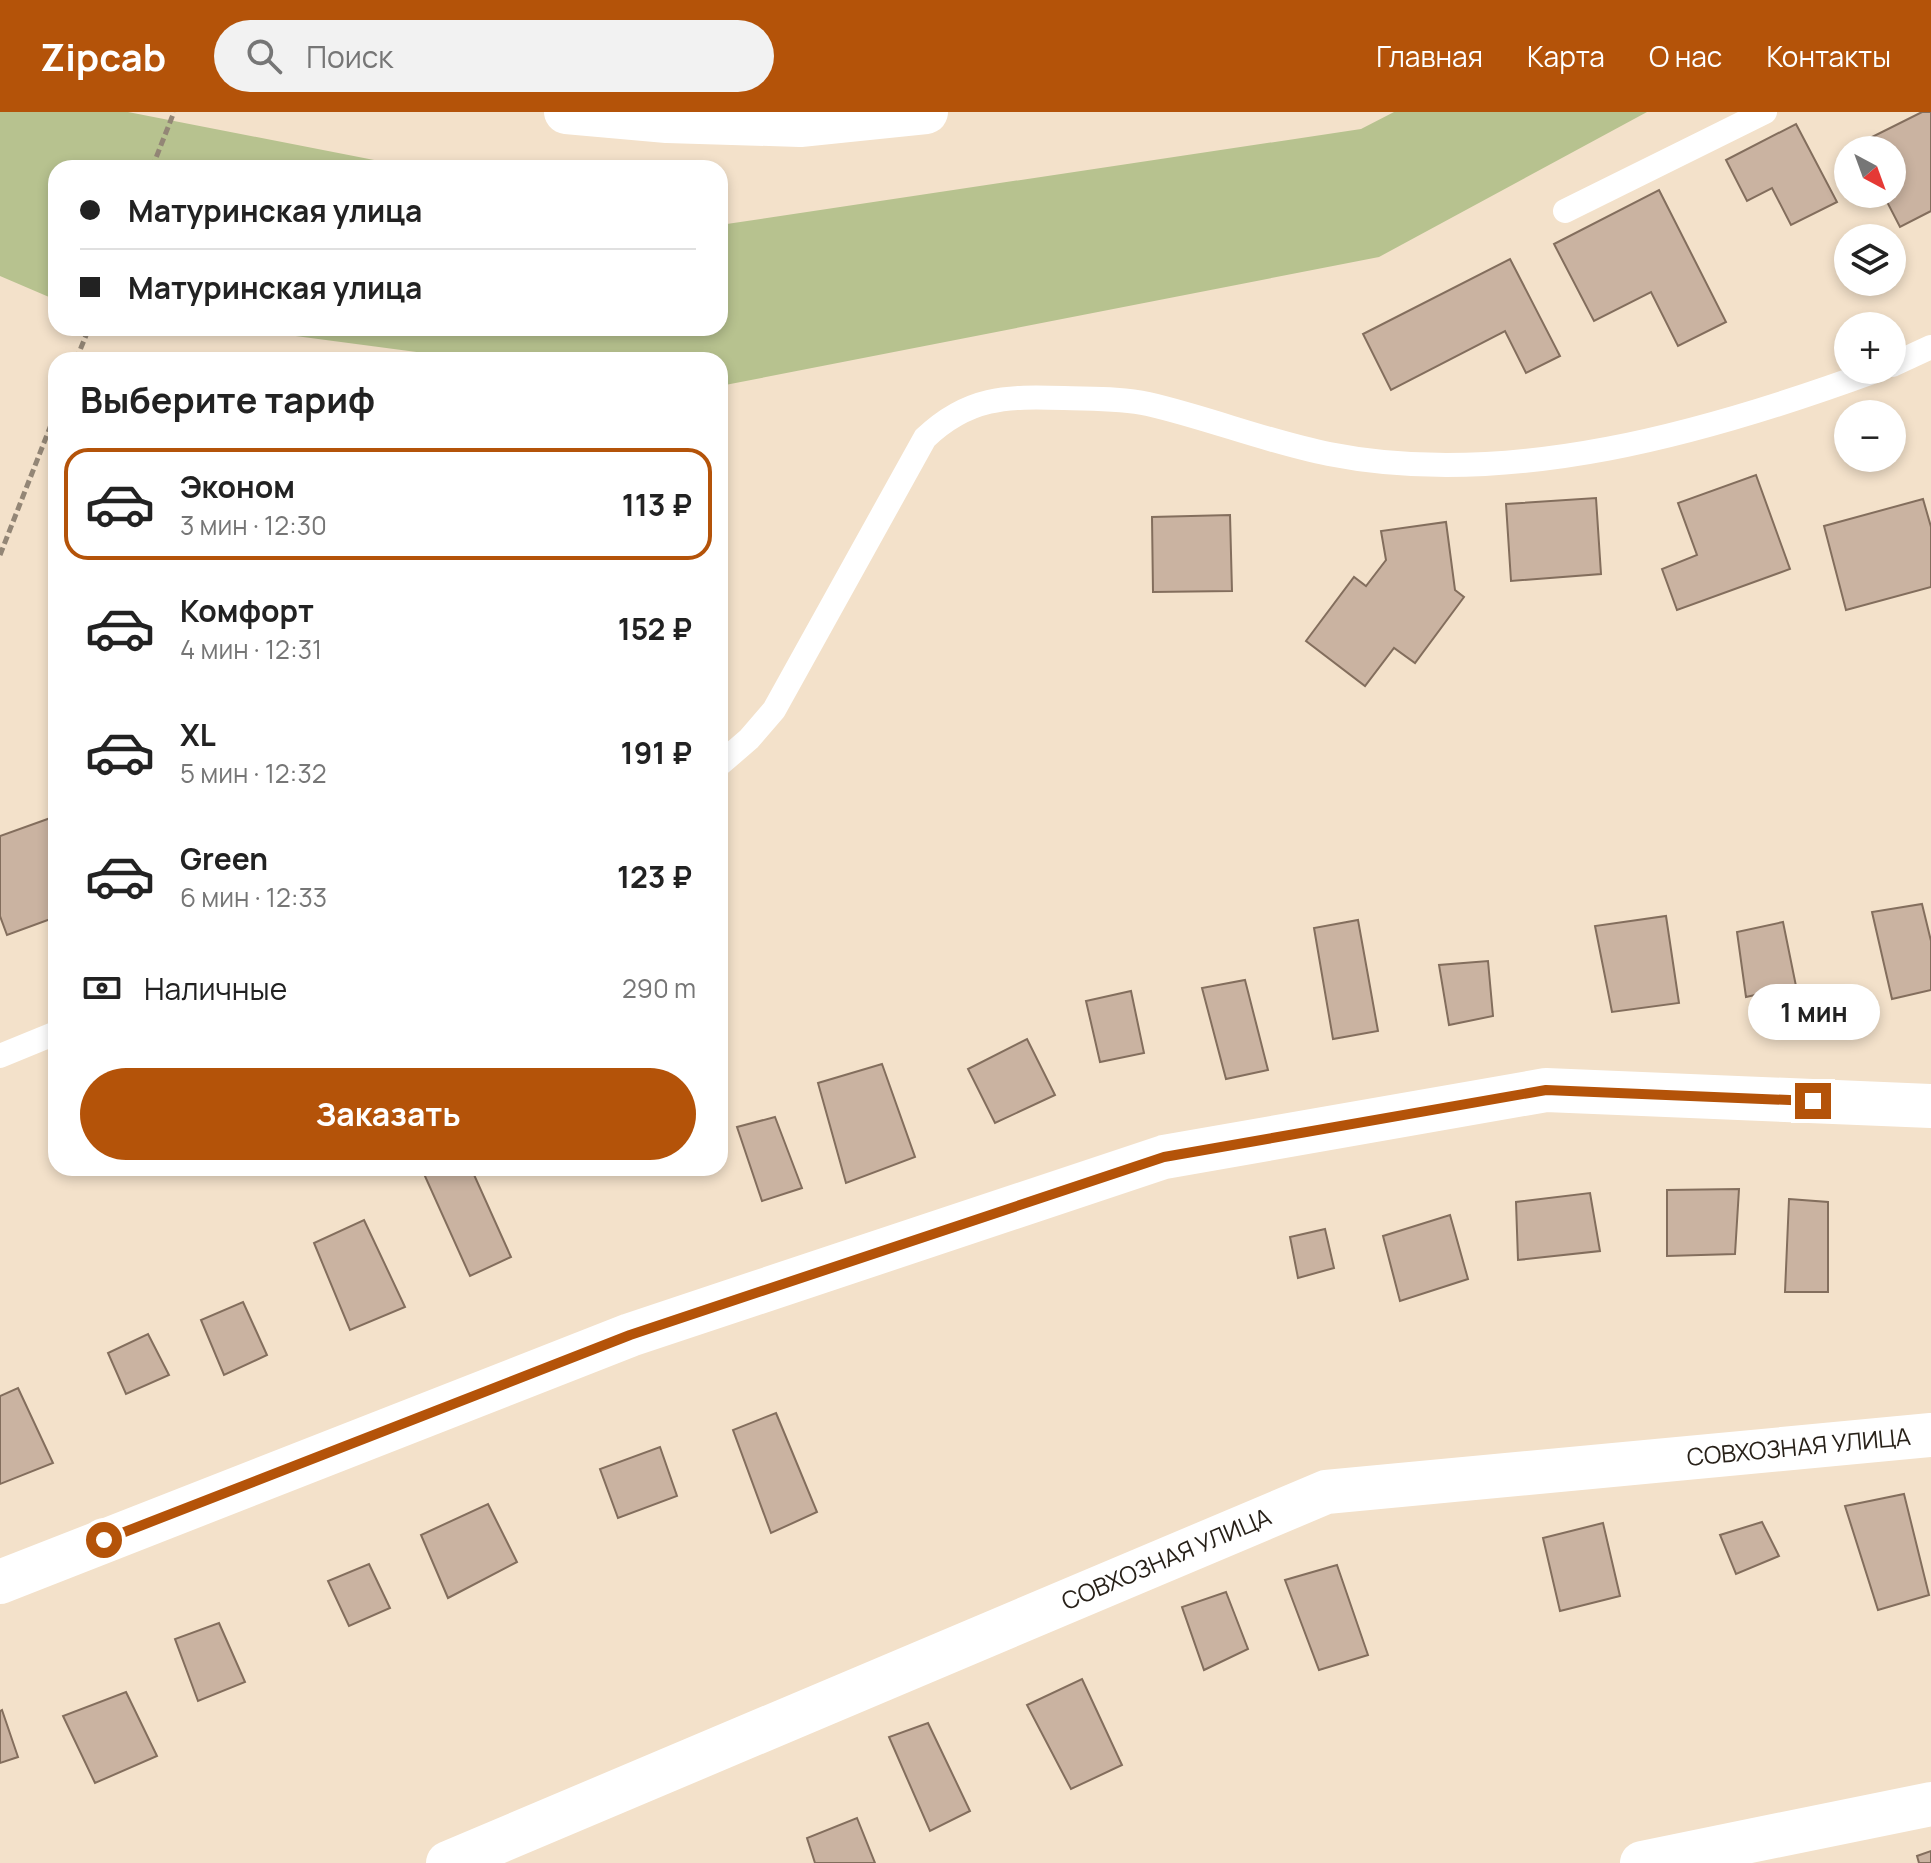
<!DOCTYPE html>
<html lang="ru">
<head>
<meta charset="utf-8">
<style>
	body { margin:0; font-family:Manrope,sans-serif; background:#f2f2f2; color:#222; height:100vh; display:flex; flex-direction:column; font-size:30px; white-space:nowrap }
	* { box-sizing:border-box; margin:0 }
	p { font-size:26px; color:#767676 }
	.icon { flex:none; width:44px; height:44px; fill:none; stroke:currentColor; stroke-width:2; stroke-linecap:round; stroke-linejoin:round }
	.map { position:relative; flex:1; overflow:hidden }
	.details { position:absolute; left:48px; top:240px; width:680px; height:824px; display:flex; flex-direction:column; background:#fff; border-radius:24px; box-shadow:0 4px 12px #0003 }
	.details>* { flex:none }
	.top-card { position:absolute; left:48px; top:48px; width:680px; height:176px; border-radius:24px; box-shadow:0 4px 12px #0003; display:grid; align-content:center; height:176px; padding:0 32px; background:#fff }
	.needle { width:52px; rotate:139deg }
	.fabs { position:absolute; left:1834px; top:24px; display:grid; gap:16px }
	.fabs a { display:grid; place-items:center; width:72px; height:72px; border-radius:50%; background:#fff; box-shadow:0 4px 12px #0003; font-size:40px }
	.end { position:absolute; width:36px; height:36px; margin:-18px; border:10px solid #b45309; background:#fff; box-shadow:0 0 0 4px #fff }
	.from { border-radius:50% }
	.bubble { position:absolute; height:56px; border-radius:28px; background:#fff; box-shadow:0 4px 12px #0003; font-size:26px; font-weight:700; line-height:56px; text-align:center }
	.top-card b { display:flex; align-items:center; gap:28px; height:76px; font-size:30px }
	.top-card b+b { border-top:2px solid #e0e0e0 }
	.top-card i { width:20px; height:20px; background:#222 }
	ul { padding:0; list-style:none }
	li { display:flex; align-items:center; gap:24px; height:112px; margin:0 16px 12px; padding:0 16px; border:4px solid transparent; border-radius:24px }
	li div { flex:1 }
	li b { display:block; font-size:30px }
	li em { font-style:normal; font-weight:700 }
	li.selected { border-color:#b45309 }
	li>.icon { width:72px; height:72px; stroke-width:1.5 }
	h2 { padding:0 32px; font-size:36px; line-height:96px }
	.pay { display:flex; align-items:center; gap:20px; height:88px; padding:0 32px; font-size:30px }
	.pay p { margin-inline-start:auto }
	.primary-button { display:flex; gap:16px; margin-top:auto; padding:16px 32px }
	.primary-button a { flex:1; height:92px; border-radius:48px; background:#b45309; color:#fff; font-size:32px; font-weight:700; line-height:92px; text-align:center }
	header { display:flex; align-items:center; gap:48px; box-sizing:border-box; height:112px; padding:0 40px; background:#b45309; color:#fff }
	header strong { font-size:38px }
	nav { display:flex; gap:44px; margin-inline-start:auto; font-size:28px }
	.search { width:560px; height:72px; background:#f2f2f2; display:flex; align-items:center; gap:20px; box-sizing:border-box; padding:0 28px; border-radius:44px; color:#767676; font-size:30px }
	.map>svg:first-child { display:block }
	.green { fill:#b7c28f }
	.building { fill:#cab3a1; stroke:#836e5d; stroke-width:2 }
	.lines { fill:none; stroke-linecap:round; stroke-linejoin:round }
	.path { stroke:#938676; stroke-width:5; stroke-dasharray:8 4; stroke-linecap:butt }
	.service { stroke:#fff; stroke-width:24 }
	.minor { stroke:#fff; stroke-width:44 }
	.tertiary { stroke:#fff; stroke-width:44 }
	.secondary { stroke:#fff; stroke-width:44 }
	.route { stroke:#b45309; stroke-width:10 }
	.labels { text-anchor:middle; stroke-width:6; stroke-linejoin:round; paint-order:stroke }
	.street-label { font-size:24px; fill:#282119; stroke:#fdeedc }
</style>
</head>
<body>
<header>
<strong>Zipcab</strong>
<div class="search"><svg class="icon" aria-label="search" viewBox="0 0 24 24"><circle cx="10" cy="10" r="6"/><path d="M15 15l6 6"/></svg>Поиск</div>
<nav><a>Главная</a><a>Карта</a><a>О нас</a><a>Контакты</a></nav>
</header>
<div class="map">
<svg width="1931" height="1751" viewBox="0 0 1931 1751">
	<rect width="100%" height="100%" fill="#f3e1ca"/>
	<g class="green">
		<polygon points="0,0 128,0 415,56 56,56 56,188 0,164"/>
		<polygon points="1394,0 1647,0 1379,145 720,274 720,248 477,248 236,216 720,216 720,113 1361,17"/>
	</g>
	<g class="building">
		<polygon points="1922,0 1931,0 1931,99 1900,115 1883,82 1892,82 1892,38 1861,38 1858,32"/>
		<polygon points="1796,12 1837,90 1791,113 1772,76 1747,89 1726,48"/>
		<polygon points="1659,78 1726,210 1678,234 1651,180 1594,209 1554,132"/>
		<polygon points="1510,147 1560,244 1526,261 1505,219 1391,278 1363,222"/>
		<polygon points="1756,363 1790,457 1677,498 1662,457 1697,443 1678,391"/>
		<polygon points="1596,386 1601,462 1511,469 1506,392"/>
		<polygon points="1923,387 1931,415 1931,475 1846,498 1824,414"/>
		<polygon points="1230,403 1232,479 1153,480 1152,405"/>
		<polygon points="1446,410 1455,478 1464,485 1415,551 1394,536 1365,574 1306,529 1354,465 1366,474 1386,448 1381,419"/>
		<polygon points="56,704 56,805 7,823 0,804 0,724"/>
		<polygon points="1922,792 1931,829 1931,878 1892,887 1872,800"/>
		<polygon points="1666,804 1679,891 1612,900 1595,814"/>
		<polygon points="1358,808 1378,919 1333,927 1314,816"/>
		<polygon points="1783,810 1796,874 1746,885 1737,820"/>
		<polygon points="1488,849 1493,904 1449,913 1439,853"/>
		<polygon points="1245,868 1268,958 1226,967 1202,876"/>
		<polygon points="1131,879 1144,941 1100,950 1086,889"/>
		<polygon points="1027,927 1055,983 995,1011 968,957"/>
		<polygon points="882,952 915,1045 846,1071 818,971"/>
		<polygon points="775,1005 802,1076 762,1089 737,1015"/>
		<polygon points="437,1056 471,1056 511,1145 470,1164 424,1062"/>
		<polygon points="1739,1077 1735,1142 1667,1144 1667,1078"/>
		<polygon points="1590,1081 1600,1139 1518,1148 1516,1090"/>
		<polygon points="1789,1087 1828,1090 1828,1180 1785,1180"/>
		<polygon points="1450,1103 1468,1167 1400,1189 1383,1124"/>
		<polygon points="364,1108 405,1195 350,1218 314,1131"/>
		<polygon points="1325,1117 1334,1156 1298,1166 1290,1125"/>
		<polygon points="243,1190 267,1243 224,1263 201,1208"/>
		<polygon points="148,1222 169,1263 126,1282 108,1241"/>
		<polygon points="18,1276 53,1351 0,1372 0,1284"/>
		<polygon points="776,1301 817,1400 771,1421 733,1318"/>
		<polygon points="660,1335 677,1384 618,1406 600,1357"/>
		<polygon points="1904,1382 1929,1483 1878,1498 1845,1394"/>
		<polygon points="488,1392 517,1450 448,1486 421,1423"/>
		<polygon points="1762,1410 1779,1444 1736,1462 1720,1423"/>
		<polygon points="1603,1411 1620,1484 1560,1499 1543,1426"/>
		<polygon points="369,1452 390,1496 349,1514 328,1469"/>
		<polygon points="1337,1453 1368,1543 1319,1558 1285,1468"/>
		<polygon points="1226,1480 1248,1537 1204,1558 1182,1495"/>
		<polygon points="219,1511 245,1570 198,1589 175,1527"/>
		<polygon points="1082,1567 1122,1653 1071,1677 1027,1593"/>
		<polygon points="126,1580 157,1644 95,1671 63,1604"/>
		<polygon points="2,1598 18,1645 0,1651 0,1599"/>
		<polygon points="928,1611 970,1699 930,1719 889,1625"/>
		<polygon points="857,1706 875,1751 815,1751 807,1726"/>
		<polygon points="1931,1739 1931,1751 1919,1751 1917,1744"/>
	</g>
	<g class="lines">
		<g class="path">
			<polyline points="152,56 174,0"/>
			<polyline points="76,248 89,216"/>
			<polyline points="0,443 56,300"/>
		</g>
		<g class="service">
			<polyline points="1565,99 1765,0"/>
			<polyline points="1892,253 1931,235"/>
			<path d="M 720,652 L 749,627 L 774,598 L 925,326 C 968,285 1006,284 1064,286 C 1092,287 1121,286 1148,292 C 1209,306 1268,330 1329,342 C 1509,378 1709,320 1878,258"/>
			<polyline points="0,944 56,921"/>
		</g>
		<g class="minor">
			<path id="s1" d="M 448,1751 L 1326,1380 L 1931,1323"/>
			<polyline points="1642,1751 1931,1692"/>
		</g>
		<polyline class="tertiary" points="0,1470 630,1223 1164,1045 1546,978 1931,994"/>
		<polyline class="secondary" points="566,0 667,9 800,13 926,0"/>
	</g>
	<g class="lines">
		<polyline class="route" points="104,1428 630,1223 1164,1045 1546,978 1813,989"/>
	</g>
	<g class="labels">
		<g class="street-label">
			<text dy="8" stroke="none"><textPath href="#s1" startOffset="1428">СОВХОЗНАЯ УЛИЦА</textPath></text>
			<text dy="8" stroke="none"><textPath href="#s1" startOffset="780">СОВХОЗНАЯ УЛИЦА</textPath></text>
		</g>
	</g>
</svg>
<div class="fabs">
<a><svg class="needle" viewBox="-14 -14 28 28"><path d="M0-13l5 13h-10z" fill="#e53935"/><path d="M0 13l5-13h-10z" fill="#767676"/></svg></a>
<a><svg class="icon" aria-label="layers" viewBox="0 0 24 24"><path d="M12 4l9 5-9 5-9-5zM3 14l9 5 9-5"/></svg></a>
<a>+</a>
<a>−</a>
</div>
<i class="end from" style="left:104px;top:1428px"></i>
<i class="end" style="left:1813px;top:989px"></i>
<div class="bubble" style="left:1748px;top:872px;width:132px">1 мин</div>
<div class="top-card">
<b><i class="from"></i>Матуринская улица</b>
<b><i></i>Матуринская улица</b>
</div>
<section class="details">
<h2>Выберите тариф</h2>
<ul>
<li class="selected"><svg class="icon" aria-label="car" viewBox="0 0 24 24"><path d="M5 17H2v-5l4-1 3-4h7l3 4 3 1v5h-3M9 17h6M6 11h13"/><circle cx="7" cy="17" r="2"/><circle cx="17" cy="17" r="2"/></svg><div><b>Эконом</b><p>3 мин · 12:30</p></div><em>113 ₽</em></li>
<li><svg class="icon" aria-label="car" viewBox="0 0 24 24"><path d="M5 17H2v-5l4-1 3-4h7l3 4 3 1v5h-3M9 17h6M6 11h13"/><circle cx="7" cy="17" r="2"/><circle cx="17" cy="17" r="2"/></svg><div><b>Комфорт</b><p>4 мин · 12:31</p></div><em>152 ₽</em></li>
<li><svg class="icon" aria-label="car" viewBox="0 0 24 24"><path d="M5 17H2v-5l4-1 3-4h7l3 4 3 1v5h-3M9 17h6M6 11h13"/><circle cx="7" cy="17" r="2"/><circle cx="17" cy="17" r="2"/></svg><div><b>XL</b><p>5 мин · 12:32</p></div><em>191 ₽</em></li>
<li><svg class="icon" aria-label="car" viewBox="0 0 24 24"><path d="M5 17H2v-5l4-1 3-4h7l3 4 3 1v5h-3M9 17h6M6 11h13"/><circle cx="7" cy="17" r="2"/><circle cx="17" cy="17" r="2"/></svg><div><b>Green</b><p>6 мин · 12:33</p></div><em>123 ₽</em></li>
</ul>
<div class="pay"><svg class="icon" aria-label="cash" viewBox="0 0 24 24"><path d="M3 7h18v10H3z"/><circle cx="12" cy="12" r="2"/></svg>Наличные<p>290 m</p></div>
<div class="primary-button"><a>Заказать</a></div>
</section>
</div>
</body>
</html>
